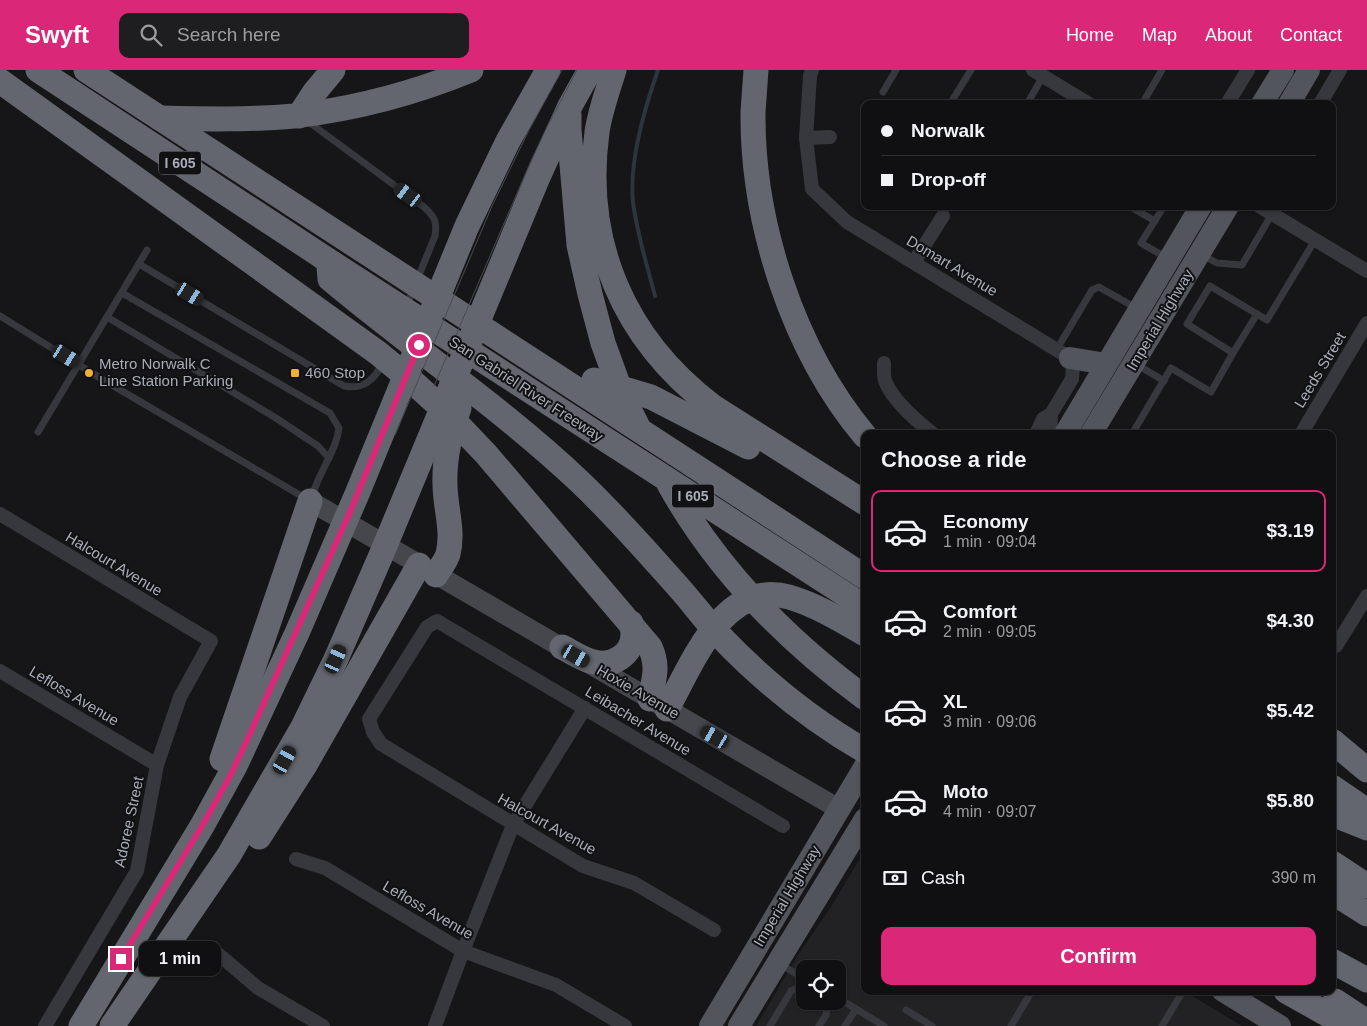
<!DOCTYPE html>
<html lang="en">
<head>
<meta charset="utf-8">
<style>
	body { margin:0; font-family:Arial,sans-serif; background:#1e1e20; color:#f1f3f6; height:100vh; display:flex; flex-direction:column; font-size:19px; white-space:nowrap }
	* { box-sizing:border-box; margin:0 }
	p { font-size:16px; color:#9c9d9f }
	.icon { flex:none; width:28px; height:28px; fill:none; stroke:currentColor; stroke-width:2; stroke-linecap:round; stroke-linejoin:round }
	.map { position:relative; flex:1; overflow:hidden }
	.details { position:absolute; left:861px; top:360px; width:475px; height:565px; display:flex; flex-direction:column; background:#101012; border-radius:10px; box-shadow:0 1px 4px #0004,0 0 0 1px #303032 }
	.details>* { flex:none }
	.hud { position:absolute; left:861px; top:30px; width:475px; height:110px; border-radius:10px; box-shadow:0 1px 4px #0004,0 0 0 1px #303032; display:grid; align-content:center; height:110px; padding:0 20px; background:#101012 }
	.fabs { position:absolute; left:796px; top:890px; display:grid; gap:10px }
	.fabs a { display:grid; place-items:center; width:50px; height:50px; border-radius:10px; background:#101012; box-shadow:0 1px 4px #0004,0 0 0 1px #303032; font-size:25px }
	.end { position:absolute; width:22px; height:22px; margin:-11px; border:6px solid #db2777; background:#fff; box-shadow:0 0 0 2px #fff }
	.from { border-radius:50% }
	.bubble { position:absolute; height:35px; border-radius:10px; background:#101012; box-shadow:0 1px 4px #0004,0 0 0 1px #303032; font-size:16px; font-weight:700; line-height:35px; text-align:center }
	.car { position:absolute; width:15px; height:30px; margin:-15px -8px; border-radius:6px; box-shadow:0 0 4px 1px #0007; background:linear-gradient(#222 24%,#8ab4d8 0 40%,#222 0 76%,#8ab4d8 0 86%,#222 0) }
	.hud b { display:flex; align-items:center; gap:18px; height:48px; font-size:19px }
	.hud b+b { border-top:1px solid #303032 }
	.hud i { width:12px; height:12px; background:#f1f3f6 }
	ul { padding:0; list-style:none }
	li { display:flex; align-items:center; gap:15px; height:82px; margin:0 10px 8px; padding:0 10px; border:2px solid transparent; border-radius:10px }
	li div { flex:1 }
	li b { display:block; font-size:19px }
	li em { font-style:normal; font-weight:700 }
	li.selected { border-color:#db2777 }
	li>.icon { width:45px; height:45px; stroke-width:1.5 }
	h2 { padding:0 20px; font-size:22px; line-height:60px }
	.pay { display:flex; align-items:center; gap:12px; height:55px; padding:0 20px; font-size:19px }
	.pay p { margin-inline-start:auto }
	.button { display:flex; gap:10px; margin-top:auto; padding:10px 20px }
	.button a { flex:1; height:58px; border-radius:10px; background:#db2777; color:#fff; font-size:20px; font-weight:700; line-height:58px; text-align:center }
	header { display:flex; align-items:center; gap:30px; box-sizing:border-box; height:70px; padding:0 25px; background:#db2777; color:#fff }
	header strong { font-size:24px }
	nav { display:flex; gap:28px; margin-inline-start:auto; font-size:18px }
	.search { width:350px; height:45px; background:#1e1e20; display:flex; align-items:center; gap:12px; box-sizing:border-box; padding:0 18px; border-radius:10px; color:#9c9d9f; font-size:19px }
	.map>svg:first-child { display:block }
	.built { fill:#222225; fill-rule:evenodd }
	.lines { fill:none; stroke-linecap:round; stroke-linejoin:round }
	.stream { stroke:#2c353c; stroke-width:4 }
	.lane { stroke:#37383d; stroke-width:7 }
	.street { stroke:#37383d; stroke-width:14 }
	.secondary { stroke:#45474d; stroke-width:20 }
	.primary { stroke:#53555c; stroke-width:22 }
	.highway { stroke:#63666e; stroke-width:25 }
	.tram { stroke:#4a4c52; stroke-width:1 }
	.route { stroke:#db2777; stroke-width:6 }
	.poi-dot { fill:#f2b134; stroke:#111113; stroke-width:2 }
	.labels { text-anchor:middle; stroke-width:4; stroke-linejoin:round; paint-order:stroke }
	.shield { fill:#111113; stroke:#7b7e86; stroke-width:1 }
	.shield-label { font-size:14px; font-weight:bold; fill:#a8adb8 }
	.street-label { font-size:15px; fill:#a8adb8; stroke:#111113 }
	.poi-label { font-size:15px; fill:#a8adb8; stroke:#111113; text-anchor:start }
</style>
</head>
<body>
<header>
<strong>Swyft</strong>
<div class="search"><svg class="icon" aria-label="search" viewBox="0 0 24 24"><circle cx="10" cy="10" r="6"/><path d="M15 15l6 6"/></svg>Search here</div>
<nav><a>Home</a><a>Map</a><a>About</a><a>Contact</a></nav>
</header>
<div class="map">
<svg width="1367" height="956" viewBox="0 0 1367 956">
	<rect width="100%" height="100%" fill="#161618"/>
	<path class="built" d="M 865,780 L 865,921 L 1184,921 L 1242,956 L 756,956 L 798,885 L 831,837 ZM 805,899 L 838,899 L 838,931 L 805,931 Z"/>
	<g class="lines">
		<path class="stream" d="M 655,226 C 647,195 637,164 633,132 C 629,93 645,37 658,0"/>
		<g class="lane">
			<polyline points="883,22 896,0"/>
			<polyline points="950,34 971,0"/>
			<polyline points="1027,34 1043,6"/>
			<polyline points="1142,34 1162,0"/>
			<path d="M 306,50 L 424,137 C 435,147 437,151 435,166 L 406,237"/>
			<polyline points="1129,136 1155,151"/>
			<polyline points="1164,136 1141,173 1167,188"/>
			<polyline points="1202,185 1217,193 1242,195 1272,144"/>
			<path d="M 139,194 L 344,316 C 363,320 374,310 383,293"/>
			<path d="M 0,246 L 105,311 L 310,431 C 314,421 317,411 322,402 C 329,387 337,374 339,358 L 330,343 L 122,223"/>
			<polyline points="107,247 276,348 318,376 329,388"/>
			<polyline points="1057,279 1092,220 1099,217 1136,238"/>
			<polyline points="1233,283 1257,244"/>
			<polyline points="1136,294 1164,311"/>
			<polyline points="38,362 147,180"/>
			<polyline points="1132,364 1171,298 1211,322 1233,283 1187,254 1210,216 1267,250 1315,170"/>
			<polyline points="780,894 805,909"/>
			<polyline points="838,928 884,956"/>
			<polyline points="819,931 827,939 826,945 819,956"/>
			<polyline points="906,940 932,956"/>
			<polyline points="770,956 791,921 796,919 805,923"/>
			<polyline points="845,956 856,939"/>
			<polyline points="1011,956 1032,921"/>
			<polyline points="1162,956 1183,921"/>
		</g>
		<g class="street">
			<polyline points="812,0 810,6 806,68 812,119 847,152 1070,288 1073,294 1072,309 1051,344 1043,349 1036,364"/>
			<polyline points="1033,0 1089,34"/>
			<polyline points="1227,34 1248,0"/>
			<polyline points="1320,34 1340,0"/>
			<polyline points="806,68 830,67"/>
			<polyline points="1259,136 1367,201"/>
			<polyline points="914,192 943,146"/>
			<path d="M 884,293 C 884,300 883,307 886,313 C 893,330 918,352 933,364"/>
			<polyline points="1051,344 1050,362 1053,364"/>
			<polyline points="1301,364 1367,253"/>
			<polyline points="0,444 211,571 180,627 157,695 137,801 45,956"/>
			<polyline points="1336,576 1367,526"/>
			<polyline points="0,601 157,695"/>
			<polyline points="296,789 325,798 463,881 556,915 625,956"/>
			<polyline points="714,860 634,813 583,796 381,674 373,662 369,649 427,557 437,551 783,756"/>
			<polyline points="217,883 258,918 323,956"/>
			<polyline points="435,956 463,881 513,755 585,638"/>
		</g>
		<polyline class="secondary" points="310,431 839,739"/>
		<g class="primary">
			<polyline points="1262,34 1283,0"/>
			<polyline points="1289,34 1309,0"/>
			<polyline points="1070,288 1106,294"/>
			<polyline points="1065,364 1201,136"/>
			<polyline points="1091,364 1228,136"/>
			<polyline points="1223,921 1280,956"/>
			<polyline points="710,956 865,696"/>
			<polyline points="739,956 865,749"/>
		</g>
		<g class="highway">
			<polyline points="38,0 329,191 865,537"/>
			<polyline points="86,0 865,507"/>
			<path d="M 614,0 C 608,20 600,41 597,62 C 582,173 624,269 712,336 L 865,433"/>
			<path d="M 756,0 C 755,14 754,28 753,42 C 752,153 793,280 865,366"/>
			<path d="M 0,11 L 378,283 L 413,312 L 447,343 L 486,384 L 650,577 C 659,597 654,608 650,629"/>
			<polyline points="569,45 569,60 579,175 590,224 603,273 622,325 639,359"/>
			<polyline points="299,46 314,23 333,0"/>
			<path d="M 160,48 C 204,49 250,50 294,46 C 354,39 415,23 471,0"/>
			<path d="M 329,196 L 330,209 C 412,278 502,338 580,412 C 616,446 648,483 681,520 C 694,535 706,551 720,566 C 763,611 811,650 865,681"/>
			<polyline points="594,310 651,327 748,377"/>
			<path d="M 669,414 C 717,500 786,570 865,628"/>
			<path d="M 436,505 C 440,498 446,491 448,484 C 454,460 445,438 445,414 C 444,387 450,363 459,338"/>
			<path d="M 562,577 C 572,582 583,590 594,592 C 612,597 633,585 633,564 C 633,561 632,556 631,553"/>
			<path d="M 667,639 C 692,594 724,509 789,527 C 816,535 841,550 865,564"/>
			<polyline points="1332,671 1367,700"/>
			<polyline points="222,689 310,431"/>
			<polyline points="1332,717 1367,741"/>
			<polyline points="1332,744 1367,758"/>
			<polyline points="259,767 305,695 419,495"/>
			<polyline points="1332,793 1367,816"/>
			<polyline points="1332,822 1367,844"/>
			<polyline points="1332,891 1367,910"/>
			<polyline points="1286,921 1348,956"/>
			<polyline points="1335,931 1367,952"/>
			<polyline points="81,956 202,756 235,696 297,563 357,424 467,156 508,71 548,0"/>
			<polyline points="112,956 229,785 303,657 336,589 382,483 538,107 570,36 590,0"/>
		</g>
		<g class="tram">
			<polyline points="434,316 531,91 547,57 577,0"/>
			<polyline points="395,365 492,136 529,60 562,0"/>
		</g>
	</g>
	<g class="lines">
		<polyline class="route" points="121,889 202,756 229,708 249,666 350,442 419,275"/>
	</g>
	<g class="poi-dot">
		<circle cx="89" cy="303" r="5"/>
		<rect x="290" y="298" width="10" height="10" rx="2.5"/>
	</g>
	<g class="labels">
		<g class="shield">
			<rect x="159" y="81.5" width="42" height="23" rx="4"/>
			<rect x="672" y="414.5" width="42" height="23" rx="4"/>
		</g>
		<g class="shield-label">
			<text x="180" y="98">I 605</text>
			<text x="693" y="431">I 605</text>
		</g>
		<g class="street-label">
			<text transform="translate(952 196) rotate(31)" y="5">Domart Avenue</text>
			<text transform="translate(1160 250) rotate(-59)" y="5">Imperial Highway</text>
			<text transform="translate(1320 300) rotate(-59)" y="5">Leeds Street</text>
			<text transform="translate(526 319) rotate(33)" y="5">San Gabriel River Freeway</text>
			<text transform="translate(114 494) rotate(31)" y="5">Halcourt Avenue</text>
			<text transform="translate(638 622) rotate(30)" y="5">Hoxie Avenue</text>
			<text transform="translate(74 626) rotate(31)" y="5">Lefloss Avenue</text>
			<text transform="translate(638 651) rotate(31)" y="5">Leibacher Avenue</text>
			<text transform="translate(129 752) rotate(-78)" y="5">Adoree Street</text>
			<text transform="translate(547 754) rotate(29)" y="5">Halcourt Avenue</text>
			<text transform="translate(787 826) rotate(-59)" y="5">Imperial Highway</text>
			<text transform="translate(428 840) rotate(30)" y="5">Lefloss Avenue</text>
		</g>
		<g class="poi-label">
			<text x="99" y="299">Metro Norwalk C<tspan x="99" dy="17">Line Station Parking</tspan></text>
			<text x="305" y="308">460 Stop</text>
		</g>
	</g>
</svg>
<div class="fabs">
<a><svg class="icon" aria-label="locate" viewBox="0 0 24 24"><circle cx="12" cy="12" r="6"/><path d="M12 2v4M12 18v4M2 12h4M18 12h4"/></svg></a>
</div>
<i class="end from" style="left:419px;top:275px"></i>
<i class="end" style="left:121px;top:889px"></i>
<div class="bubble" style="left:139px;top:871px;width:82px">1 min</div>
<i class="car" style="left:408px;top:125px;rotate:306deg"></i>
<i class="car" style="left:190px;top:224px;rotate:121deg"></i>
<i class="car" style="left:66px;top:286px;rotate:121deg"></i>
<i class="car" style="left:576px;top:586px;rotate:120deg"></i>
<i class="car" style="left:336px;top:589px;rotate:24deg"></i>
<i class="car" style="left:715px;top:667px;rotate:300deg"></i>
<i class="car" style="left:285px;top:690px;rotate:29deg"></i>
<div class="hud">
<b><i class="from"></i>Norwalk</b>
<b><i></i>Drop-off</b>
</div>
<section class="details">
<h2>Choose a ride</h2>
<ul>
<li class="selected"><svg class="icon" aria-label="car" viewBox="0 0 24 24"><path d="M5 17H2v-5l4-1 3-4h7l3 4 3 1v5h-3M9 17h6M6 11h13"/><circle cx="7" cy="17" r="2"/><circle cx="17" cy="17" r="2"/></svg><div><b>Economy</b><p>1 min · 09:04</p></div><em>$3.19</em></li>
<li><svg class="icon" aria-label="car" viewBox="0 0 24 24"><path d="M5 17H2v-5l4-1 3-4h7l3 4 3 1v5h-3M9 17h6M6 11h13"/><circle cx="7" cy="17" r="2"/><circle cx="17" cy="17" r="2"/></svg><div><b>Comfort</b><p>2 min · 09:05</p></div><em>$4.30</em></li>
<li><svg class="icon" aria-label="car" viewBox="0 0 24 24"><path d="M5 17H2v-5l4-1 3-4h7l3 4 3 1v5h-3M9 17h6M6 11h13"/><circle cx="7" cy="17" r="2"/><circle cx="17" cy="17" r="2"/></svg><div><b>XL</b><p>3 min · 09:06</p></div><em>$5.42</em></li>
<li><svg class="icon" aria-label="car" viewBox="0 0 24 24"><path d="M5 17H2v-5l4-1 3-4h7l3 4 3 1v5h-3M9 17h6M6 11h13"/><circle cx="7" cy="17" r="2"/><circle cx="17" cy="17" r="2"/></svg><div><b>Moto</b><p>4 min · 09:07</p></div><em>$5.80</em></li>
</ul>
<div class="pay"><svg class="icon" aria-label="cash" viewBox="0 0 24 24"><path d="M3 7h18v10H3z"/><circle cx="12" cy="12" r="2"/></svg>Cash<p>390 m</p></div>
<div class="button"><a>Confirm</a></div>
</section>
</div>
</body>
</html>
